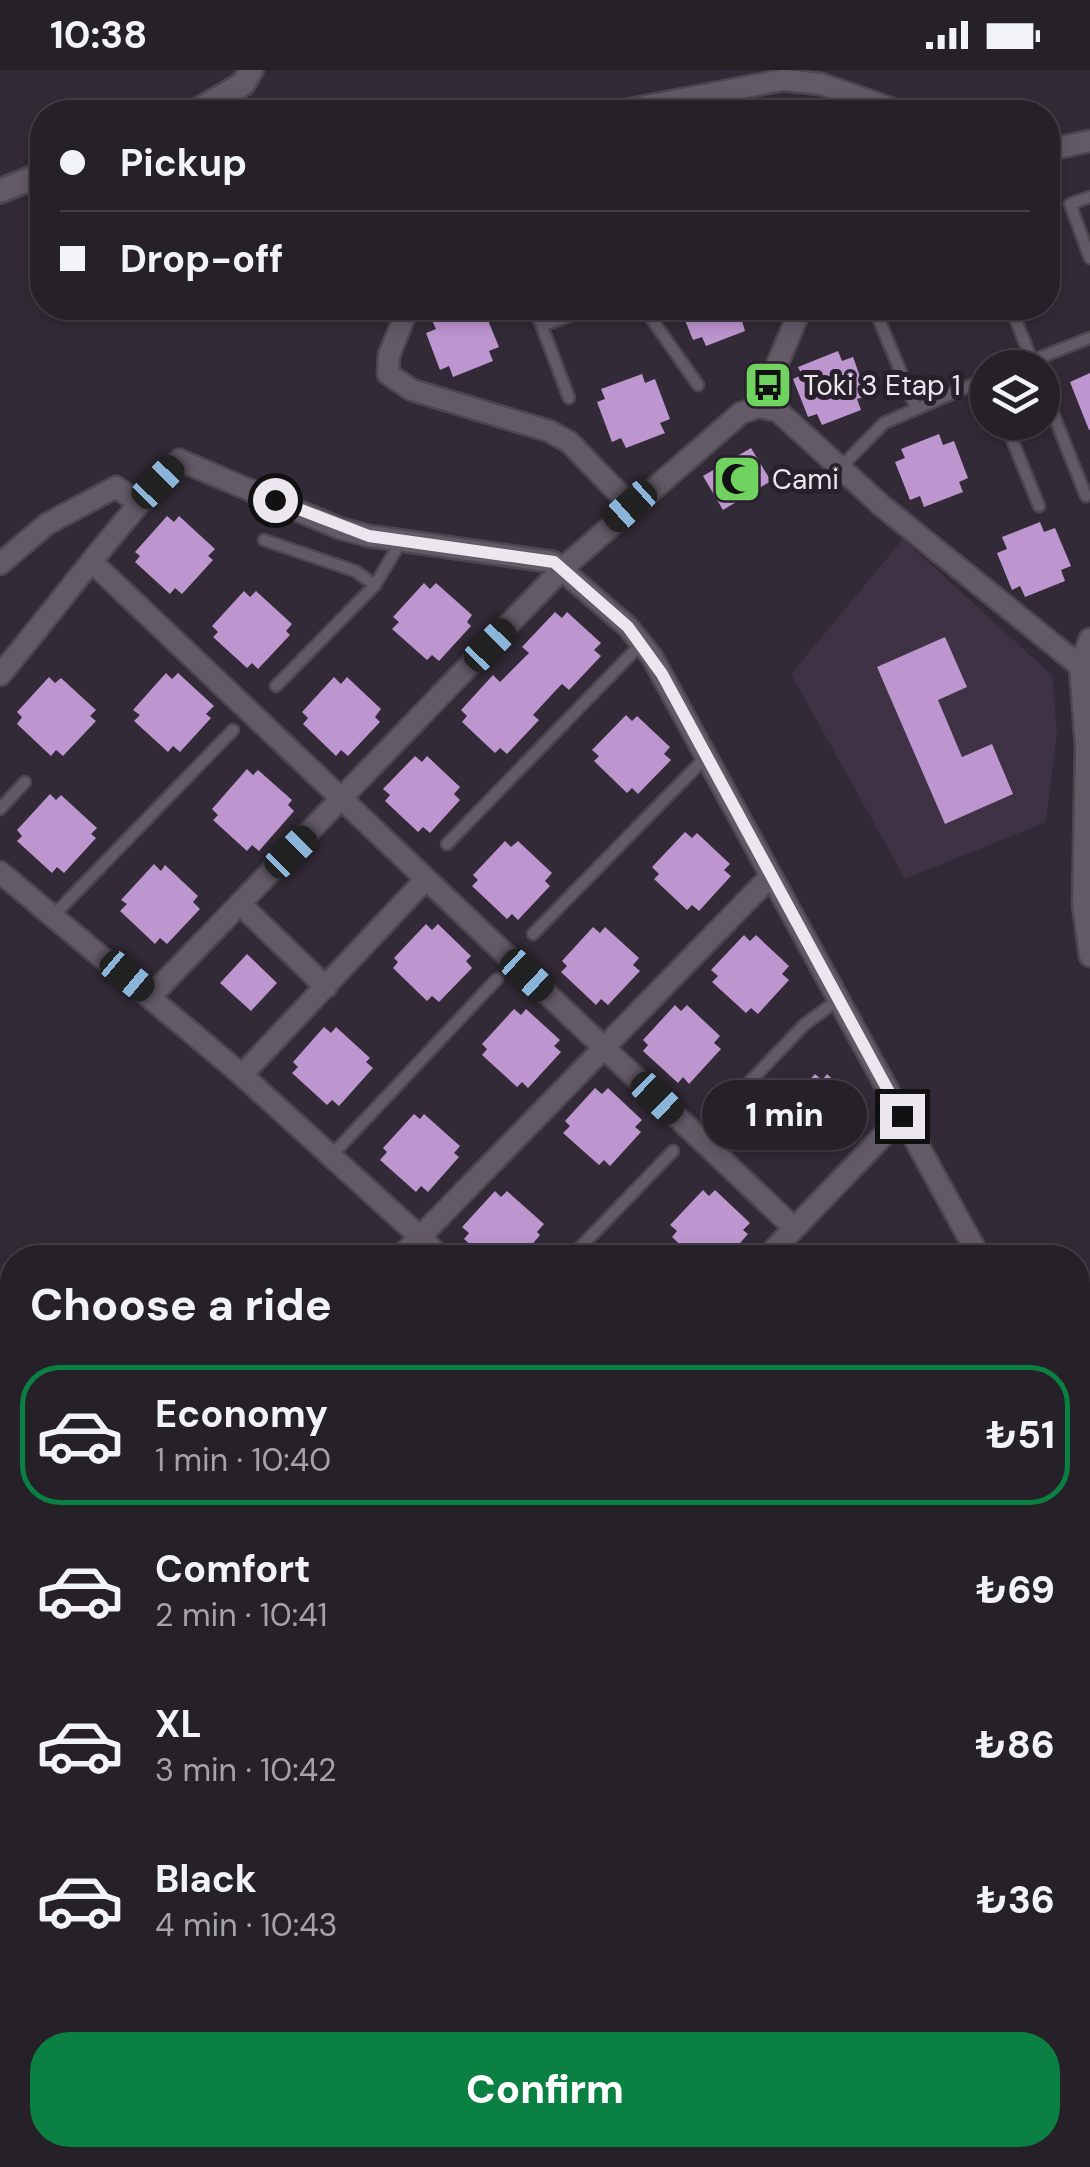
<!DOCTYPE html>
<html lang="en">
<head>
<meta charset="utf-8">
<style>
	body { margin:0; font-family:"DM Sans",sans-serif; background:#322d34; color:#f1f3f6; height:100vh; display:flex; flex-direction:column; font-size:38px; white-space:nowrap }
	* { box-sizing:border-box; margin:0 }
	p { font-size:32px; color:#a4a3a8 }
	.icon { flex:none; width:55px; height:55px; fill:none; stroke:currentColor; stroke-width:2; stroke-linecap:round; stroke-linejoin:round }
	.map { position:relative; flex:1; overflow:hidden }
	.details { position:absolute; left:0px; top:1175px; width:1090px; height:922px; display:flex; flex-direction:column; background:#262028; border-radius:40px 40px 0 0; box-shadow:0 5px 15px #0003,0 0 0 2px #423e45 }
	.details>* { flex:none }
	.hud { position:absolute; left:30px; top:30px; width:1030px; height:220px; border-radius:40px; box-shadow:0 5px 15px #0003,0 0 0 2px #423e45; display:grid; align-content:center; height:220px; padding:0 30px; background:#262028 }
	.controls { position:absolute; left:970px; top:280px; display:grid; gap:20px }
	.controls a { display:grid; place-items:center; width:90px; height:90px; border-radius:50%; background:#262028; box-shadow:0 5px 15px #0003,0 0 0 2px #423e45; font-size:50px }
	.end { position:absolute; width:45px; height:45px; margin:-22px; border:12px solid #ece7ef; background:#111; box-shadow:0 0 0 5px #111 }
	.from { border-radius:50% }
	.bubble { position:absolute; height:70px; border-radius:35px; background:#262028; box-shadow:0 5px 15px #0003,0 0 0 2px #423e45; font-size:32px; font-weight:800; line-height:70px; text-align:center }
	.car { position:absolute; width:30px; height:60px; margin:-30px -15px; border-radius:12px; box-shadow:0 0 8px 2px #0007; background:linear-gradient(#222 24%,#8ab4d8 0 40%,#222 0 76%,#8ab4d8 0 86%,#222 0) }
	.hud b { display:flex; align-items:center; gap:35px; height:95px; font-size:38px }
	.hud b+b { border-top:2px solid #423e45 }
	.hud i { width:25px; height:25px; background:#f1f3f6 }
	ul { padding:0; list-style:none }
	li { display:flex; align-items:center; gap:30px; height:140px; margin:0 20px 15px; padding:0 10px; border:5px solid transparent; border-radius:40px }
	li div { flex:1 }
	li b { display:block; font-size:38px }
	li em { font-style:normal; font-weight:800 }
	li.selected { border-color:#0b8043 }
	li>.icon { width:90px; height:90px; stroke-width:1.5 }
	h2 { padding:0 30px; font-size:45px; line-height:120px }
	.button { display:flex; gap:20px; margin-top:auto; padding:20px 30px }
	.button a { flex:1; height:115px; border-radius:40px; background:#0b8043; color:#fff; font-size:40px; font-weight:800; line-height:115px; text-align:center }
	.status { display:flex; justify-content:space-between; align-items:center; height:70px; padding:0 50px; background:#262028; direction:ltr }
	.status svg { height:28px; fill:currentColor }
	.map>svg:first-child { display:block }
	.built { fill:#3e3244 }
	.building { fill:#bd95cf }
	.lines { fill:none; stroke-linecap:round; stroke-linejoin:round }
	.service-casing { stroke:#4c464f; stroke-width:15 }
	.minor-casing { stroke:#4c464f; stroke-width:25 }
	.tertiary-casing { stroke:#4c464f; stroke-width:28 }
	.service { stroke:#635a67; stroke-width:10 }
	.minor { stroke:#635a67; stroke-width:20 }
	.tertiary { stroke:#635a67; stroke-width:22 }
	.route { stroke:#ece7ef; stroke-width:12 }
	.labels { text-anchor:middle; stroke-width:10; stroke-linejoin:round; paint-order:stroke }
	.poi-label { font-size:28px; fill:#ece7ef; stroke:#28212c; text-anchor:start }
</style>
</head>
<body>
<div class="status"><b>10:38</b><svg viewBox="0 0 49 12"><path d="M0 12V9h3v3zM5 12V6h3v6zM10 12V3h3v9zM15 12V0h3v12zM26 1h20v11H26zM47 4h2v5h-2z"/></svg></div>
<div class="map">
<svg width="1090" height="2097" viewBox="0 0 1090 2097">
	<rect width="100%" height="100%" fill="#322a36"/>
	<polygon class="built" points="903,469 1052,605 1057,662 1046,752 905,809 791,604"/>
	<g class="building">
		<polygon points="458,238 483,238 499,277 489,281 493,291 453,307 449,296 440,300 426,263 436,259 431,248"/>
		<polygon points="680,238 773,238 774,239 742,251 745,261 706,276 702,267 693,270"/>
		<polygon points="838,281 842,291 853,287 867,326 857,329 861,340 822,355 817,344 808,347 793,309 802,305 798,297"/>
		<polygon points="1090,303 1090,360 1089,360 1070,312"/>
		<polygon points="642,304 645,313 655,309 670,349 660,353 665,363 626,378 621,368 612,372 597,332 605,329 601,319"/>
		<polygon points="939,364 943,375 954,371 968,408 959,412 963,422 924,437 920,426 910,430 895,392 905,388 901,379"/>
		<polygon points="751,378 771,411 723,440 703,406"/>
		<polygon points="167,446 174,452 179,446 215,479 208,486 213,490 182,524 175,518 170,524 135,492 140,486 135,482"/>
		<polygon points="1040,452 1044,462 1055,458 1071,496 1061,500 1065,511 1025,527 1020,516 1012,520 997,483 1007,479 1002,467"/>
		<polygon points="424,513 430,519 436,513 472,545 467,552 471,556 439,591 432,585 427,590 392,559 399,552 393,547"/>
		<polygon points="244,521 250,527 256,521 292,554 286,561 290,565 258,599 252,593 247,598 213,567 218,562 212,556"/>
		<polygon points="555,542 562,548 567,542 601,573 594,580 601,586 569,620 562,614 557,619 533,645 539,650 507,684 500,678 495,683 462,652 467,646 461,640 493,605 500,612 529,583 522,577"/>
		<polygon points="945,567 967,617 938,630 962,687 992,674 1013,724 945,754 877,597"/>
		<polygon points="166,603 172,609 178,603 214,636 206,644 211,648 180,682 173,676 168,682 134,651 140,645 133,640"/>
		<polygon points="49,607 55,613 61,608 96,640 90,646 96,651 63,686 56,680 51,686 17,654 22,647 17,642"/>
		<polygon points="334,607 341,614 347,607 381,639 375,647 380,652 348,686 341,680 336,686 303,654 308,648 302,642"/>
		<polygon points="626,645 632,651 637,646 670,677 664,684 671,690 638,724 632,718 627,723 594,691 599,686 592,680"/>
		<polygon points="415,686 422,692 427,686 460,717 454,724 460,730 430,763 423,757 418,762 385,731 390,725 383,719"/>
		<polygon points="247,699 253,705 258,700 292,730 288,735 294,741 259,781 252,775 247,781 213,750 218,745 212,739"/>
		<polygon points="50,724 56,730 61,725 97,758 91,764 96,768 64,803 57,797 52,803 17,771 22,766 17,760"/>
		<polygon points="685,762 692,768 697,763 730,794 724,800 731,806 699,841 692,835 687,840 654,809 659,804 652,797"/>
		<polygon points="505,771 511,777 518,771 552,803 545,811 550,816 518,850 512,844 507,849 472,816 478,810 473,805"/>
		<polygon points="154,794 161,801 165,795 198,826 193,832 200,839 167,874 160,868 155,874 120,841 127,834 121,830"/>
		<polygon points="426,854 432,860 438,854 471,886 466,891 472,898 439,932 432,926 427,931 393,898 398,892 394,888"/>
		<polygon points="593,857 600,863 605,857 639,888 633,895 640,901 608,935 601,929 596,935 561,902 567,896 562,891"/>
		<polygon points="744,865 750,871 756,865 789,896 782,904 789,910 758,944 751,938 746,943 712,912 718,906 711,900"/>
		<polygon points="247,884 277,913 251,941 220,913"/>
		<polygon points="675,935 681,941 687,935 720,966 714,973 721,979 689,1014 683,1007 678,1013 643,981 648,975 643,970"/>
		<polygon points="514,939 521,945 526,939 560,970 554,976 561,982 528,1018 522,1012 517,1017 482,985 487,979 482,974"/>
		<polygon points="324,957 331,963 336,957 370,988 366,992 373,998 339,1036 332,1030 327,1035 292,1003 298,997 293,992"/>
		<polygon points="815,1004 822,1010 827,1004 862,1036 856,1043 861,1048 831,1081 824,1075 819,1081 784,1049 790,1042 785,1037"/>
		<polygon points="595,1018 602,1024 608,1018 642,1050 635,1057 641,1062 610,1096 604,1090 599,1095 563,1063 570,1056 565,1051"/>
		<polygon points="414,1044 420,1049 424,1044 460,1076 454,1083 459,1087 428,1122 421,1116 416,1122 380,1090 387,1082 383,1078"/>
		<polygon points="703,1120 709,1126 715,1120 750,1153 743,1160 748,1164 727,1188 694,1188 672,1167 677,1161 670,1155"/>
		<polygon points="495,1121 501,1127 507,1121 544,1154 537,1162 540,1165 521,1188 485,1188 464,1169 469,1163 462,1157"/>
	</g>
	<g class="lines">
		<g class="service-casing">
			<g id="service">
				<polyline points="1090,127 1070,134 1090,188"/>
				<polyline points="535,238 569,328"/>
				<polyline points="644,238 698,315"/>
				<polyline points="874,238 916,338"/>
				<polyline points="1011,238 1035,298"/>
				<polyline points="542,256 590,238"/>
				<polyline points="1013,298 1090,268"/>
				<polyline points="1042,316 1086,426"/>
				<polyline points="1005,352 1039,436"/>
				<polyline points="840,398 884,353 988,308"/>
				<polyline points="264,470 355,501 375,515"/>
				<polyline points="276,616 375,515 400,473"/>
				<polyline points="0,739 25,712"/>
				<polyline points="447,774 641,574"/>
				<polyline points="53,846 233,660"/>
				<polyline points="533,864 706,687"/>
				<polyline points="739,1023 805,954 838,930"/>
				<polyline points="331,1086 497,909"/>
				<polyline points="570,1188 673,1081"/>
				<polyline points="1078,1437 1090,1437"/>
				<polyline points="1078,1861 1090,1805"/>
				<polyline points="1025,2097 1028,2085"/>
			</g>
		</g>
		<g class="minor-casing">
			<g id="minor">
				<polyline points="615,42 783,10 821,14 901,42"/>
				<polyline points="1048,80 1090,71"/>
				<polyline points="408,238 389,285 388,304 412,320 549,361 569,372 631,436"/>
				<polyline points="759,337 801,238"/>
				<polyline points="93,493 794,1158"/>
				<polyline points="0,494 47,454 116,417 138,433"/>
				<polyline points="1090,569 1080,596 1086,676 1083,835 1090,886"/>
				<path d="M 0,605 C 59,534 116,456 179,390 L 339,458 L 369,466 L 553,492 L 628,557 L 652,587 L 902,1046 L 766,1188"/>
				<polyline points="0,802 242,1005 420,1167 399,1188"/>
				<polyline points="240,834 326,917"/>
				<polyline points="151,926 563,498 741,343 759,337 778,341 881,435 1080,596"/>
				<polyline points="242,1005 426,809"/>
				<polyline points="902,1046 980,1188"/>
				<polyline points="442,1188 420,1167 771,806"/>
				<polyline points="1078,1718 1090,1721"/>
				<polyline points="363,2085 377,2097"/>
				<polyline points="879,2085 886,2097"/>
				<polyline points="487,2097 499,2085"/>
				<polyline points="905,2097 912,2085"/>
			</g>
		</g>
		<g class="tertiary-casing">
			<g id="tertiary">
				<polyline points="195,42 243,14 251,0"/>
				<polyline points="0,121 42,104"/>
			</g>
		</g>
		<use href="#service" class="service"/>
		<use href="#minor" class="minor"/>
		<use href="#tertiary" class="tertiary"/>
	</g>
	<g class="lines">
		<polyline class="route" points="275,430 369,466 554,492 628,557 662,604 902,1046"/>
	</g>
	<defs>
		<g id="bus-square" transform="scale(2.5)"><rect x="-9" y="-9" width="18" height="18" rx="4" fill="#70d35f" stroke="#28212c"/><path d="M-5-6H5V4H4V6H2V4H-2V6H-4V4H-5ZM-3.5-4V0h7V-4ZM-3.5 1.2v1.5H-2V1.2ZM2 1.2v1.5H3.5V1.2Z" fill="#111"/></g>
		<g id="mosque-square" transform="scale(2.5)"><rect x="-9" y="-9" width="18" height="18" rx="4" fill="#70d35f" stroke="#28212c"/><path d="M3.5-4.9A6 6 0 1 0 3.5 4.9A5 5 0 1 1 3.5-4.9Z" fill="#111"/></g>
	</defs>
	<g fill-rule="evenodd">
		<use href="#bus-square" x="768" y="315"/>
		<use href="#mosque-square" x="737" y="409"/>
	</g>
	<g class="labels">
		<g class="poi-label">
			<text x="803" y="325">Toki 3 Etap 1</text>
			<text x="772" y="419">Cami</text>
		</g>
	</g>
</svg>
<div class="controls">
<a><svg class="icon" aria-label="layers" viewBox="0 0 24 24"><path d="M12 4l9 5-9 5-9-5zM3 14l9 5 9-5"/></svg></a>
</div>
<i class="end from" style="left:275px;top:430px"></i>
<i class="end" style="left:902px;top:1046px"></i>
<div class="bubble" style="left:702px;top:1010px;width:165px">1 min</div>
<i class="car" style="left:158px;top:412px;rotate:44deg"></i>
<i class="car" style="left:630px;top:436px;rotate:228deg"></i>
<i class="car" style="left:490px;top:575px;rotate:44deg"></i>
<i class="car" style="left:291px;top:782px;rotate:45deg"></i>
<i class="car" style="left:527px;top:905px;rotate:133deg"></i>
<i class="car" style="left:127px;top:906px;rotate:130deg"></i>
<i class="car" style="left:657px;top:1028px;rotate:134deg"></i>
<div class="hud">
<b><i class="from"></i>Pickup</b>
<b><i></i>Drop-off</b>
</div>
<section class="details">
<h2>Choose a ride</h2>
<ul>
<li class="selected"><svg class="icon" aria-label="car" viewBox="0 0 24 24"><path d="M5 17H2v-5l4-1 3-4h7l3 4 3 1v5h-3M9 17h6M6 11h13"/><circle cx="7" cy="17" r="2"/><circle cx="17" cy="17" r="2"/></svg><div><b>Economy</b><p>1 min · 10:40</p></div><em>₺51</em></li>
<li><svg class="icon" aria-label="car" viewBox="0 0 24 24"><path d="M5 17H2v-5l4-1 3-4h7l3 4 3 1v5h-3M9 17h6M6 11h13"/><circle cx="7" cy="17" r="2"/><circle cx="17" cy="17" r="2"/></svg><div><b>Comfort</b><p>2 min · 10:41</p></div><em>₺69</em></li>
<li><svg class="icon" aria-label="car" viewBox="0 0 24 24"><path d="M5 17H2v-5l4-1 3-4h7l3 4 3 1v5h-3M9 17h6M6 11h13"/><circle cx="7" cy="17" r="2"/><circle cx="17" cy="17" r="2"/></svg><div><b>XL</b><p>3 min · 10:42</p></div><em>₺86</em></li>
<li><svg class="icon" aria-label="car" viewBox="0 0 24 24"><path d="M5 17H2v-5l4-1 3-4h7l3 4 3 1v5h-3M9 17h6M6 11h13"/><circle cx="7" cy="17" r="2"/><circle cx="17" cy="17" r="2"/></svg><div><b>Black</b><p>4 min · 10:43</p></div><em>₺36</em></li>
</ul>
<div class="button"><a>Confirm</a></div>
</section>
</div>
</body>
</html>
